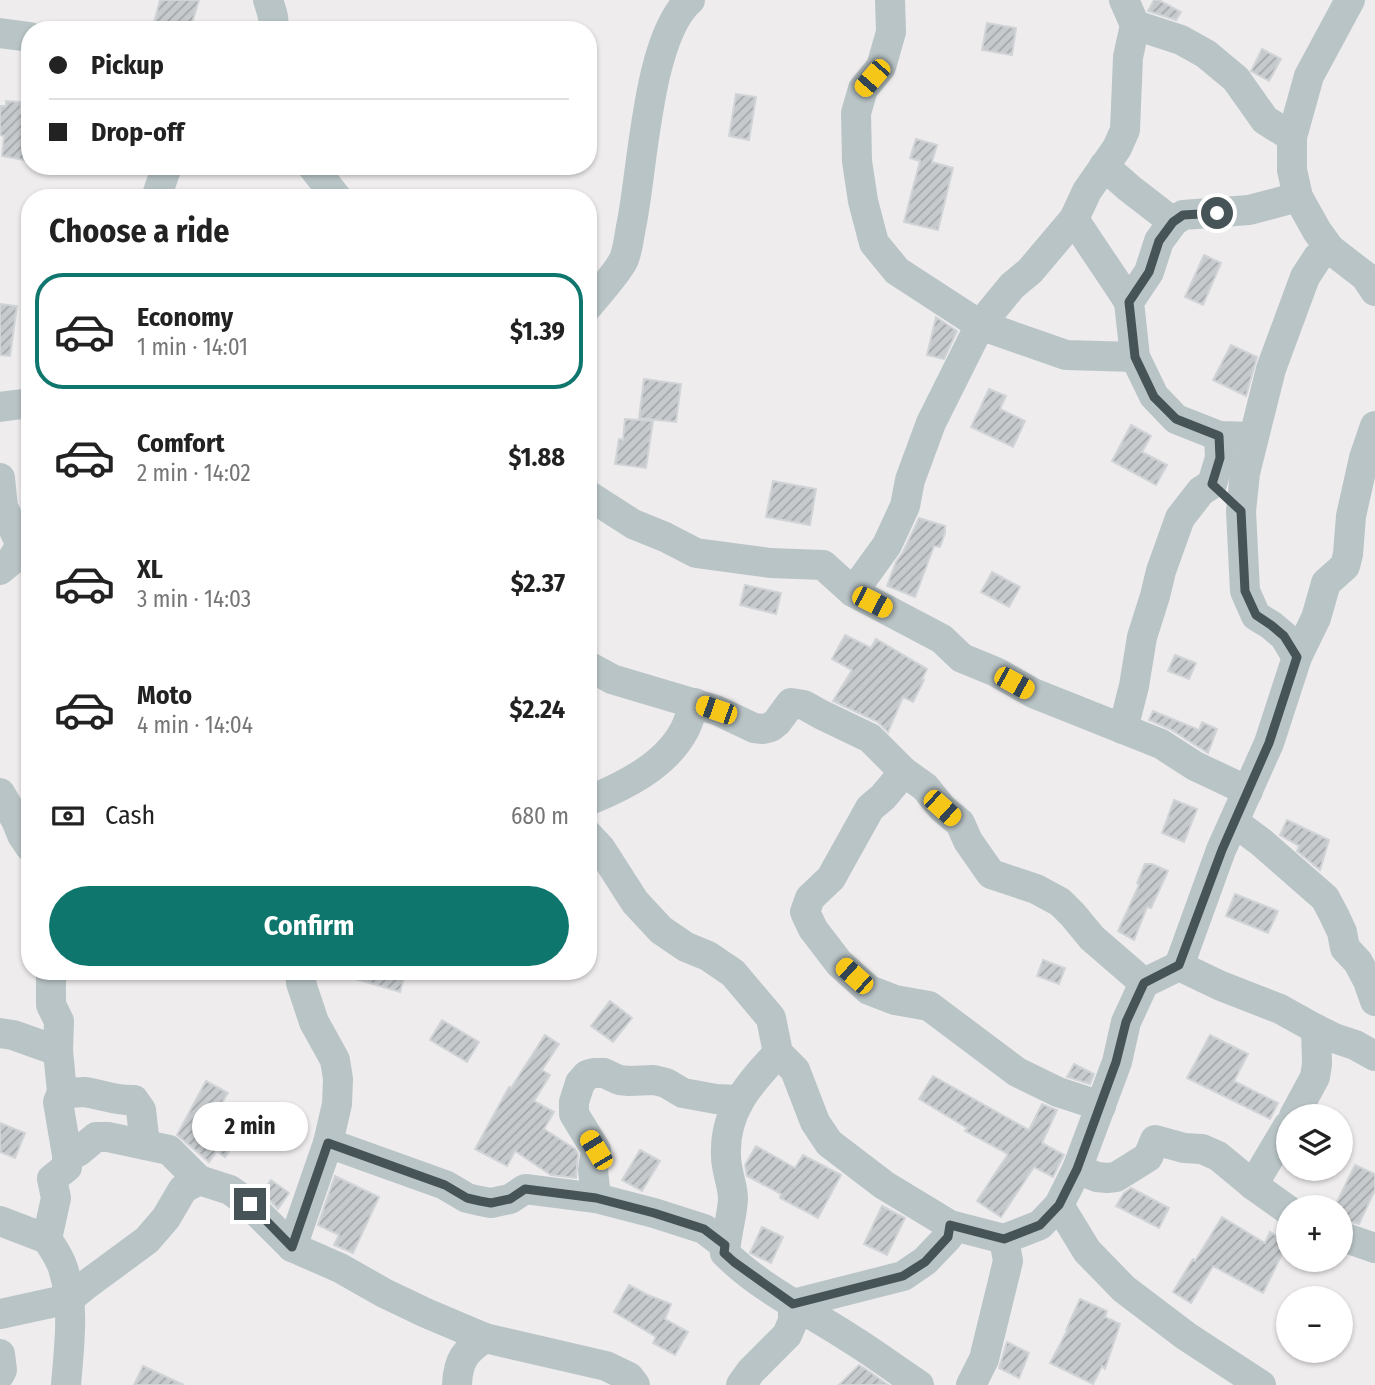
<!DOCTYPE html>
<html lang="en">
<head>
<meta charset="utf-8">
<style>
	body { margin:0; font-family:"Fira Sans Condensed",sans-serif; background:#f6f6f6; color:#222; height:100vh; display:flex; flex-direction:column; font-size:26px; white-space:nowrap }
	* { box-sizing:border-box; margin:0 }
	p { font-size:23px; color:#767676 }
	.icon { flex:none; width:38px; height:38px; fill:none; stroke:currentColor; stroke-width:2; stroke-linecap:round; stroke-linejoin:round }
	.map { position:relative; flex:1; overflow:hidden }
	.details { position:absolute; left:21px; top:189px; width:576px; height:791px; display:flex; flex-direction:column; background:#fff; border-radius:28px; box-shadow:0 2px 5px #0004 }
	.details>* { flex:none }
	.banner { position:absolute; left:21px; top:21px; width:576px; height:154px; border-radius:28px; box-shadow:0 2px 5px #0004; display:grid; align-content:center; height:154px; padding:0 28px; background:#fff }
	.fabs { position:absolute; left:1276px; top:1104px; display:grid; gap:14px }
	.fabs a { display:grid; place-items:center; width:77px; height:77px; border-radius:50%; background:#fff; box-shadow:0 2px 5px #0004; font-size:35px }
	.end { position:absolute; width:32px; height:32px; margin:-16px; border:9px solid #465357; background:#fff; box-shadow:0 0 0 4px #fff }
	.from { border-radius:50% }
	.bubble { position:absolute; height:49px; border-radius:24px; background:#fff; box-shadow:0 2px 5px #0004; font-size:23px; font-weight:700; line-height:49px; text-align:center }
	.car { position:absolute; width:21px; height:42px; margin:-21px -10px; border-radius:9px; box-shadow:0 0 5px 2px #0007; background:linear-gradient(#f5c518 24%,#345 0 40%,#f5c518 0 76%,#345 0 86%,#f5c518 0) }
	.banner b { display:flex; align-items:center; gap:24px; height:66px; font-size:26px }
	.banner b+b { border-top:2px solid #e0e0e0 }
	.banner i { width:18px; height:18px; background:#222 }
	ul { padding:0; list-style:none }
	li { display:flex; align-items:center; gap:21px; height:116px; margin:0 14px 10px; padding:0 14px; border:4px solid transparent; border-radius:28px }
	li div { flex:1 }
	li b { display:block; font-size:26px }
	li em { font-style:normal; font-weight:700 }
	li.active { border-color:#0f766e }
	li>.icon { width:63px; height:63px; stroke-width:1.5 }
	h2 { padding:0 28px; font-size:32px; line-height:84px }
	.pay { display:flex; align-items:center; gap:18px; height:77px; padding:0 28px; font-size:26px }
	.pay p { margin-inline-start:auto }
	.button { display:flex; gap:14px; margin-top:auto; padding:14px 28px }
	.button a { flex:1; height:80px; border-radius:42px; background:#0f766e; color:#fff; font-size:28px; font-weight:700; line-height:80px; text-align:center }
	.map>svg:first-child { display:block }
	.building { fill:url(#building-hatch); stroke:#d1d4d7; stroke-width:2 }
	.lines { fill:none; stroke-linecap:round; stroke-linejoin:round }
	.minor { stroke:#b9c4c7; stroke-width:30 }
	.route { stroke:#465357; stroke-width:9 }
</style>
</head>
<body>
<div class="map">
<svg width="1375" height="1385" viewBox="0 0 1375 1385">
	<defs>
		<pattern id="building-hatch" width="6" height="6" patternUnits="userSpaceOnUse" patternTransform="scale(1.75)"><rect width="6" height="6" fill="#c6cacd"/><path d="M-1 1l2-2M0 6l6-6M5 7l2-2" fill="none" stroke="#a3a7a9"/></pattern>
	</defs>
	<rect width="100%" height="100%" fill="#efeced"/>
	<g class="building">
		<polygon points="160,0 199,0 190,30 152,30"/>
		<polygon points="1154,0 1159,0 1181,12 1176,20 1148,11"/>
		<polygon points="987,23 1016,28 1012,55 982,50"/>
		<polygon points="1262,49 1281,59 1269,81 1251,71"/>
		<polygon points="736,94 756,97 749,140 729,136"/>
		<polygon points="6,101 21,102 20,114 21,111 30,112 30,161 2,156 4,136 0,135 0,106 6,106"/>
		<polygon points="916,139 937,145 932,162 953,168 938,230 904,222 920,161 910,158"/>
		<polygon points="1204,255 1221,263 1203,305 1185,297"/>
		<polygon points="0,304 17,306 10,356 0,355"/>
		<polygon points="936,317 957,331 944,359 927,355"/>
		<polygon points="1231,345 1257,357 1246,396 1213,380"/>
		<polygon points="644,379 681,384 676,422 639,418"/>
		<polygon points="989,389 1006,396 1000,409 1025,421 1013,447 971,427"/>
		<polygon points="625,419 653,421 646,468 615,464 619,439 623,440"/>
		<polygon points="1131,425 1151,436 1142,452 1167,465 1156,485 1112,461"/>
		<polygon points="773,481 816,489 810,525 766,517"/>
		<polygon points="919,518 945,526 945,533 940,547 934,546 915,597 887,586 896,562 903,552"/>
		<polygon points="992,572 1020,587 1009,607 981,592"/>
		<polygon points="745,585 781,593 776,614 740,605"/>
		<polygon points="845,635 871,648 876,639 927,669 922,679 924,680 913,702 903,697 888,732 878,722 833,701 852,670 832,659"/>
		<polygon points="1175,655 1196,663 1189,679 1168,671"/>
		<polygon points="1153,711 1199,730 1202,722 1217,729 1208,753 1170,729 1149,720"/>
		<polygon points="1174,800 1197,809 1184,842 1162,833"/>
		<polygon points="1287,820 1329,840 1320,870 1297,851 1299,846 1280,835"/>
		<polygon points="1145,864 1152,864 1168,871 1151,908 1147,907 1134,940 1118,931 1139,885 1137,883"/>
		<polygon points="1235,894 1278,911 1268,933 1226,916"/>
		<polygon points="1043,960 1065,968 1059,984 1037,976"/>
		<polygon points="345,971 406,971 400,992 345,976"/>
		<polygon points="610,1001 632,1018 613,1042 591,1026"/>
		<polygon points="442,1020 479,1042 467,1062 430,1040"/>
		<polygon points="545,1035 559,1044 542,1070 550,1075 534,1101 554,1112 544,1129 575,1149 578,1154 576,1178 551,1175 515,1151 507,1166 475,1149 509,1087 511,1088"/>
		<polygon points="1210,1035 1248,1054 1234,1081 1278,1103 1270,1119 1187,1078"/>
		<polygon points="1074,1064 1094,1074 1090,1084 1067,1077"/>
		<polygon points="933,1076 1029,1130 1042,1104 1057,1110 1042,1143 1064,1155 1053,1177 1034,1167 1001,1217 977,1201 1008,1154 965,1131 967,1128 919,1099"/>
		<polygon points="206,1081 228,1093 219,1108 246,1127 225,1157 217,1151 209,1162 177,1135"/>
		<polygon points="0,1123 25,1133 15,1158 0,1152"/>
		<polygon points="756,1146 795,1168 803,1155 841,1175 818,1218 780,1198 781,1194 747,1176 745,1165"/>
		<polygon points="640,1150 660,1161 642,1191 622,1180"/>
		<polygon points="1355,1165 1375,1174 1375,1190 1359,1224 1340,1219 1340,1208 1334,1208"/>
		<polygon points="335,1176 379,1197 353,1253 334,1245 339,1235 318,1225"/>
		<polygon points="271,1180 289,1193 278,1209 262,1192"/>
		<polygon points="1131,1188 1169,1208 1159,1228 1116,1206 1124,1193"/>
		<polygon points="882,1206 905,1218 887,1255 864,1244"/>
		<polygon points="1222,1217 1265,1243 1270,1232 1288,1242 1263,1293 1213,1266 1191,1303 1173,1292 1193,1259 1195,1261"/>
		<polygon points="762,1227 783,1237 771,1263 750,1253"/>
		<polygon points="629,1285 648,1295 671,1304 665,1319 688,1332 675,1355 653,1343 656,1337 614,1312"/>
		<polygon points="1080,1299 1107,1311 1105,1317 1120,1324 1105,1369 1102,1366 1093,1384 1050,1363 1067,1331 1066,1330"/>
		<polygon points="1007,1342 1029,1353 1019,1378 999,1368"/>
		<polygon points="859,1365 867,1370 888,1385 839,1385"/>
		<polygon points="143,1366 184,1385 134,1385"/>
	</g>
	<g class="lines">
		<g class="minor">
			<path d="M 268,0 C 271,10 276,20 272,30"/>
			<polyline points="890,0 891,32 881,67 863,89 856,113 857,161 863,201 874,243 897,271 980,325 1066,355 1135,357"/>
			<polyline points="1350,0 1309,76 1292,137 1292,170 1298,197 1317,231 1330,249 1365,276 1375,291"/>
			<polyline points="1135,25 1181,40 1206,54 1236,79 1265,120 1292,137"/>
			<polyline points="0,33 30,37"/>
			<polyline points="312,166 337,198"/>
			<polyline points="1104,166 1129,188 1173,222"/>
			<polyline points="156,198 167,166"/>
			<path d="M 1074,219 C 1092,247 1111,274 1129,302"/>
			<path d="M 588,306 C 597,295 619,271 624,259 C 628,249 629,237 631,227 C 643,170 647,38 690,0"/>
			<polyline points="0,407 30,403"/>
			<polyline points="1253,437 1219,436 1176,419 1154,396 1135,357 1129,302 1149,272 1159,241 1173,222 1183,215 1249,210 1298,197"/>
			<polyline points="0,478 3,507 21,545 11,561 0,570"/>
			<polyline points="588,495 633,524 665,537 696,553 770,563 823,565 853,592 942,639 962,658 996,672 1033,693 1161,744 1195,766 1248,791"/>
			<polyline points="853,592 887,545 905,506 910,480 931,423 980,325 1012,286 1030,271 1074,219 1087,191 1117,148 1125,130 1128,57 1135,25 1124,0"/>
			<polyline points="1297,657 1284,636 1271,625 1256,616 1245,591 1241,511 1245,473 1271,369 1305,277 1318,257 1330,249"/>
			<polyline points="588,666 612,679 716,710 754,728 763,729 771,727 777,722 791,703 804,705 822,715 870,738 904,772 925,787 942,808 960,823 968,841 991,874 1036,889 1060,902 1073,915 1092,938 1144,983"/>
			<polyline points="1123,729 1134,686 1142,637 1155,596 1161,571 1180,518 1201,491 1212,484 1220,458 1219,436"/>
			<polyline points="904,772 883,797 870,808 831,878 810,898 805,912 813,929 839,963 869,990 895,1000 929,1006 1017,1072 1058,1092 1101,1106"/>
			<polyline points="0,793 16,820 22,835 30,847"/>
			<path d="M 588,801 C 624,786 666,766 685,729 C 689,720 692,711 695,703"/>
			<polyline points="1234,822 1261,842 1325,898 1334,915 1342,932 1345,948 1358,962 1368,981 1375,1001"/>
			<polyline points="588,835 601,849 635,902 661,930 686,947 708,956 733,973 771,1018 778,1053 795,1070 815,1122 829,1143 884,1185 950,1225 1004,1239 1040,1225 1059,1205 1077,1169 1117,1062 1126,1022 1144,983 1179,966 1221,986 1280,1009 1316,1029 1334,1038 1355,1045 1375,1056"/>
			<polyline points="1179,966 1221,850 1269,743 1297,657 1316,618 1326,583 1345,566 1348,554 1351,516 1364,458 1375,426"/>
			<path d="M 51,971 L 51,1005 L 59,1021 L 58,1051 L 62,1092 L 58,1102 L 67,1155 L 67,1167 L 52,1179 L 56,1198 L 47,1239 C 53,1248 60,1258 63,1268 C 75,1306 69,1347 66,1385"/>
			<polyline points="0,1033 13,1035 58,1051"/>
			<path d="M 778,1053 C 749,1084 724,1111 726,1156 C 726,1171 733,1185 733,1199 C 732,1217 726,1235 725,1253 C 761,1289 808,1311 851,1339 C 874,1353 896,1370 919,1385"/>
			<path d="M 62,1092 C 72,1094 75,1092 84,1092 C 101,1094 116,1101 134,1100 L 141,1110 L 145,1145"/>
			<polyline points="1294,1116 1315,1077 1317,1064 1316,1029"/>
			<polyline points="328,1143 445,1185 467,1198 480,1201 491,1203 510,1199 525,1189 596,1198 654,1213 704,1229 725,1245"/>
			<polyline points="67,1155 78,1152 96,1137 108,1137 169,1150 199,1180 230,1190 249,1204 292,1247 340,1268 384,1293 426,1313 485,1338 606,1366 629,1377 635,1385"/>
			<polyline points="1077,1169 1097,1177 1107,1178 1116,1177 1148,1157 1155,1140 1184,1148 1202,1149 1218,1156 1253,1185 1288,1210"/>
			<polyline points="1253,1185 1288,1126"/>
			<polyline points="596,1198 593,1170 596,1150 574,1114 574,1102 580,1083 587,1075 594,1073 604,1073 619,1080 629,1081 654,1080 666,1083 683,1093 716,1099 739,1100"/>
			<polyline points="1059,1205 1087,1251 1124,1289 1186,1336 1261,1385"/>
			<polyline points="0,1221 47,1239"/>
			<polyline points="1340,1236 1375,1248"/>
			<polyline points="292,1247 328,1143 337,1104 338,1079 335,1060 314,1022 301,983 301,971"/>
			<polyline points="0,1314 69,1299 86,1285 147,1240 166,1218 183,1189 199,1180"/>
			<polyline points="0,1354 2,1370 0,1374"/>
			<path d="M 457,1385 C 458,1360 465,1351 485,1338"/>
			<polyline points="741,1385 751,1371 787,1335 793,1321 793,1304 903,1276 925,1261 948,1237 950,1225"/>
			<polyline points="971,1385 984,1359 1008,1261 1004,1239"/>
		</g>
	</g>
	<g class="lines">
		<polyline class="route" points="250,1204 292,1247 328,1143 445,1185 467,1198 480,1201 491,1203 510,1199 525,1189 596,1198 654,1213 704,1229 725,1245 724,1253 734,1262 793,1304 903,1276 925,1262 948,1237 950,1225 1004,1239 1040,1225 1059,1205 1077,1169 1116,1062 1126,1022 1144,983 1179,965 1222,850 1269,743 1297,657 1284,636 1271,625 1256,615 1245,591 1241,511 1212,484 1220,458 1219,436 1176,419 1154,397 1135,357 1129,302 1149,272 1159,241 1173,222 1183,215 1217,213"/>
	</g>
</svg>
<div class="fabs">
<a><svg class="icon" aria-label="layers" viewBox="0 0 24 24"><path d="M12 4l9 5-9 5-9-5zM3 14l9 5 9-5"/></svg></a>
<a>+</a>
<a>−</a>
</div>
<i class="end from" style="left:1217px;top:213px"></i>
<i class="end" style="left:250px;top:1204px"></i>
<div class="bubble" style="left:192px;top:1102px;width:116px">2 min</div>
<i class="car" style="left:872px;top:78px;rotate:221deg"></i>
<i class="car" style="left:872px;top:602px;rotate:117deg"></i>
<i class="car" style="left:1014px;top:683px;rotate:119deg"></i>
<i class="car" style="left:716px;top:710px;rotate:289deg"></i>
<i class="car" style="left:942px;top:808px;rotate:132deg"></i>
<i class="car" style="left:854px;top:976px;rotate:312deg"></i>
<i class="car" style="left:596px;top:1150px;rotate:329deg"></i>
<div class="banner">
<b><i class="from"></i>Pickup</b>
<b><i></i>Drop-off</b>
</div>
<section class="details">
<h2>Choose a ride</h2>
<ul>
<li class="active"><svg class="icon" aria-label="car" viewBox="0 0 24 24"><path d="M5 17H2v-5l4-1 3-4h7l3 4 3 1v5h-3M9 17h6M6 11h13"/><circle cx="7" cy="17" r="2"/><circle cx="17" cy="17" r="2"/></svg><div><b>Economy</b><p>1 min · 14:01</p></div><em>$1.39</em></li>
<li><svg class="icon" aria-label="car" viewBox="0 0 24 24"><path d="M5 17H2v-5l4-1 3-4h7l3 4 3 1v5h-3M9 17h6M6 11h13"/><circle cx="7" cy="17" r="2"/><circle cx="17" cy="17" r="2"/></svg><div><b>Comfort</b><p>2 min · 14:02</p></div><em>$1.88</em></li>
<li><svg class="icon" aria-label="car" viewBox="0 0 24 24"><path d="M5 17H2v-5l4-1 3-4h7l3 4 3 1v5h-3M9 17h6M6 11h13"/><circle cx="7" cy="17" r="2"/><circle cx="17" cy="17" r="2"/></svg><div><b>XL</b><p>3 min · 14:03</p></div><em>$2.37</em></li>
<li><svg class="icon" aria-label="car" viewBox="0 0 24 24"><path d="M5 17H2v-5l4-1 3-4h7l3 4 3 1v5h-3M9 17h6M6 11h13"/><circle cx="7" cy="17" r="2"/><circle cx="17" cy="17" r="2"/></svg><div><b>Moto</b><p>4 min · 14:04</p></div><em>$2.24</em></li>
</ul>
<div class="pay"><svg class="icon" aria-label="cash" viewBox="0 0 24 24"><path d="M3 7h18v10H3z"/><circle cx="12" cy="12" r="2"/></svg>Cash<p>680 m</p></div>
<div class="button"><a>Confirm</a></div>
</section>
</div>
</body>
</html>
